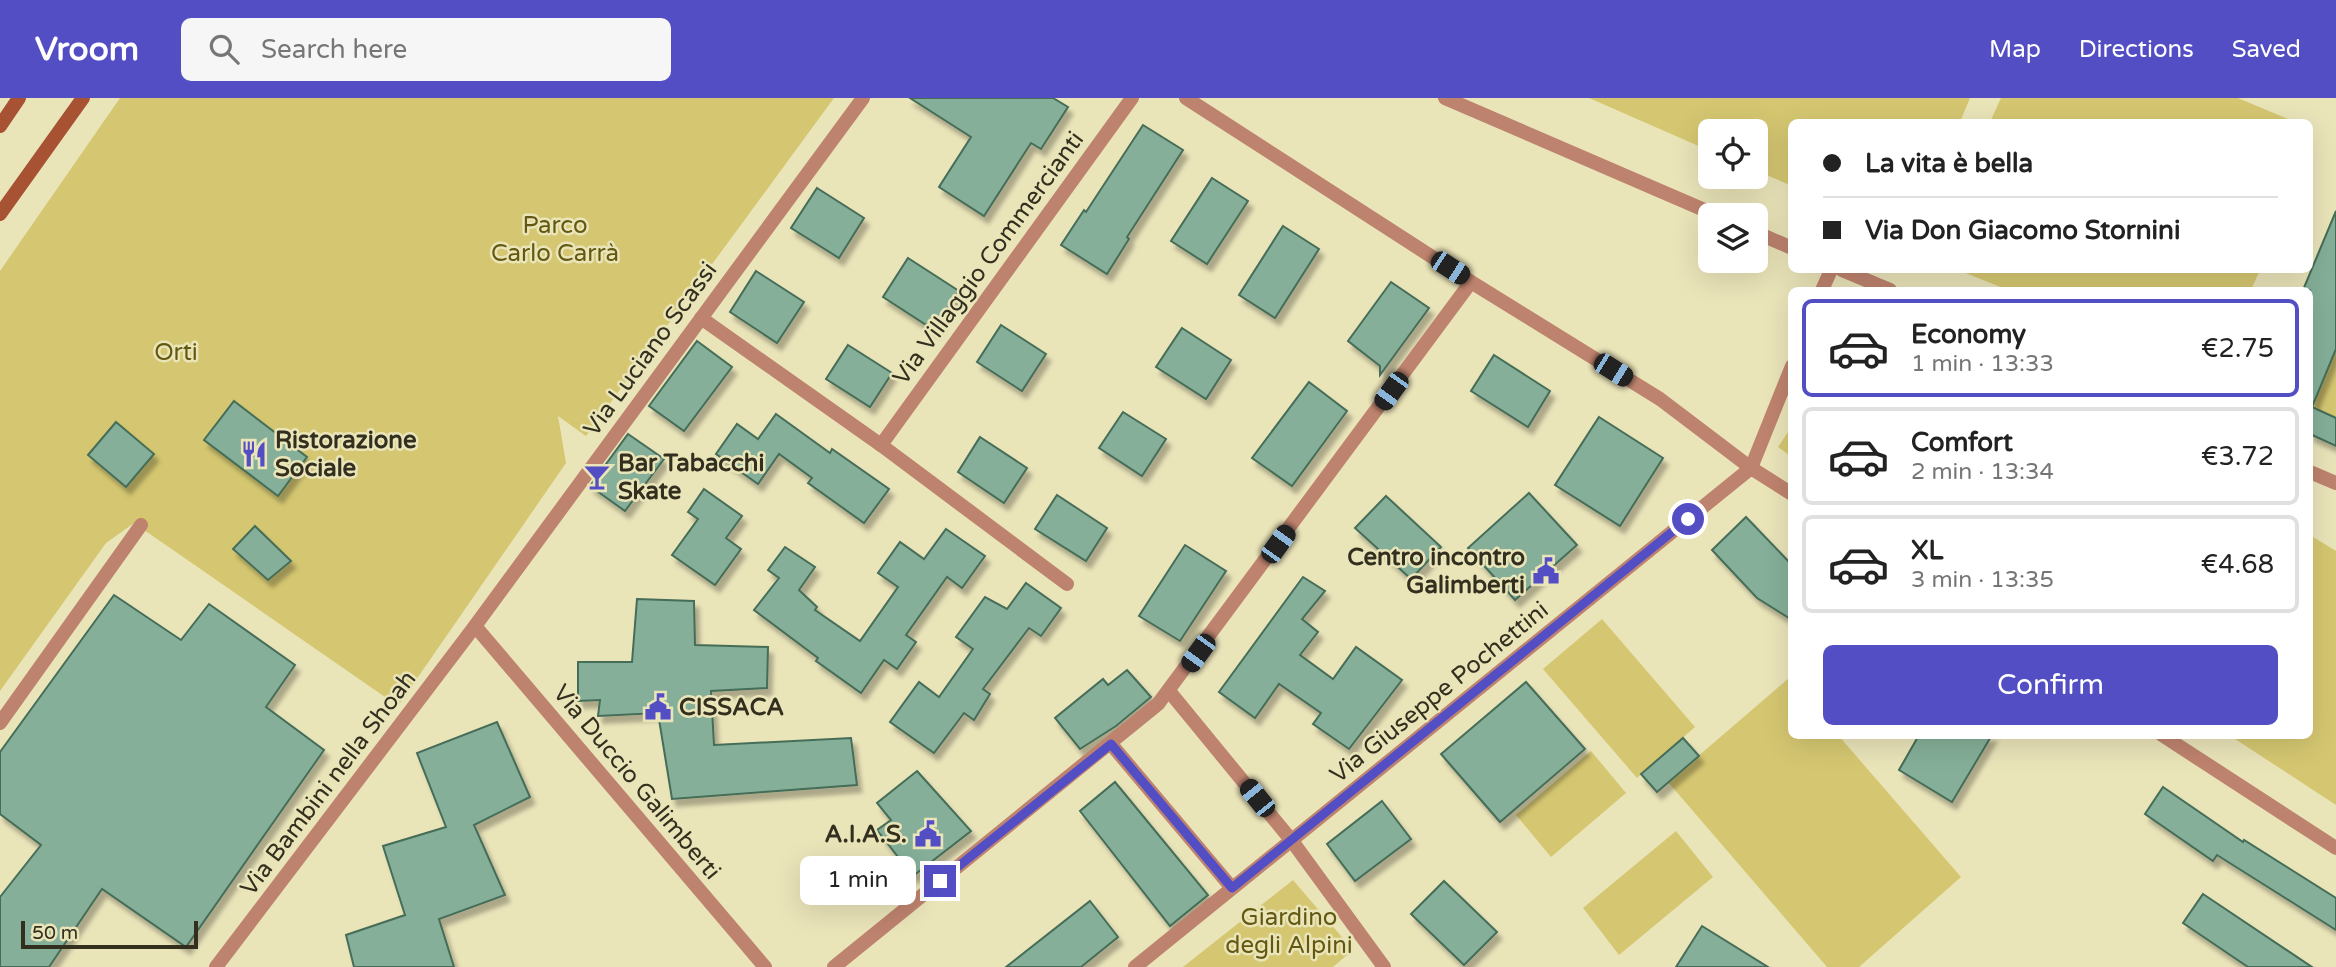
<!DOCTYPE html>
<html lang="en">
<head>
<meta charset="utf-8">
<style>
	body { margin:0; font-family:"Varela Round",sans-serif; background:#f6f6f6; color:#222; height:100vh; display:flex; flex-direction:column; font-size:26px; white-space:nowrap }
	* { box-sizing:border-box; margin:0 }
	p { font-size:23px; color:#767676 }
	.icon { flex:none; width:38px; height:38px; fill:none; stroke:currentColor; stroke-width:2; stroke-linecap:round; stroke-linejoin:round }
	.map { position:relative; flex:1; overflow:hidden }
	.side { position:absolute; left:1788px; top:189px; width:525px; height:452px; display:flex; flex-direction:column; background:#fff; border-radius:10px; box-shadow:0 7px 28px #0002 }
	.side>* { flex:none }
	.banner { position:absolute; left:1788px; top:21px; width:525px; height:154px; border-radius:10px; box-shadow:0 7px 28px #0002; display:grid; align-content:center; height:154px; padding:0 35px; background:#fff }
	.controls { position:absolute; left:1698px; top:21px; display:grid; gap:14px }
	.controls a { display:grid; place-items:center; width:70px; height:70px; border-radius:10px; background:#fff; box-shadow:0 7px 28px #0002; font-size:35px }
	.scale { position:absolute; left:21px; bottom:18px; width:177px; box-sizing:border-box; padding-left:7px; border:4px solid #322f1f; border-top:0; font-size:19px; line-height:24px; white-space:nowrap; color:#322f1f; -webkit-text-stroke:5px #eae4b9; paint-order:stroke }
	.end { position:absolute; width:32px; height:32px; margin:-16px; border:9px solid #544ec5; background:#fff; box-shadow:0 0 0 4px #fff }
	.from { border-radius:50% }
	.bubble { position:absolute; height:49px; border-radius:10px; background:#fff; box-shadow:0 7px 28px #0002; font-size:23px; font-weight:600; line-height:49px; text-align:center }
	.car { position:absolute; width:21px; height:42px; margin:-21px -10px; border-radius:9px; box-shadow:0 0 5px 2px #0007; background:linear-gradient(#222 24%,#8ab4d8 0 40%,#222 0 76%,#8ab4d8 0 86%,#222 0) }
	.banner b { display:flex; align-items:center; gap:24px; height:66px; font-size:26px }
	.banner b+b { border-top:2px solid #e0e0e0 }
	.banner i { width:18px; height:18px; background:#222 }
	ul { padding:12px 0 0; list-style:none }
	li { display:flex; align-items:center; gap:21px; height:98px; margin:0 14px 10px; padding:0 21px; border:4px solid #e0e0e0; border-radius:10px }
	li div { flex:1 }
	li b { display:block; font-size:26px }
	li em { font-style:normal; font-weight:600 }
	li.selected { border-color:#544ec5 }
	li>.icon { width:63px; height:63px; stroke-width:1.5 }
	.button { display:flex; gap:14px; margin-top:auto; padding:14px 35px }
	.button a { flex:1; height:80px; border-radius:10px; background:#544ec5; color:#fff; font-size:28px; font-weight:600; line-height:80px; text-align:center }
	header { display:flex; align-items:center; gap:42px; box-sizing:border-box; height:98px; padding:0 35px; background:#544ec5; color:#fff }
	header strong { font-size:33px }
	nav { display:flex; gap:38px; margin-inline-start:auto; font-size:24px }
	.search { width:490px; height:63px; background:#f6f6f6; display:flex; align-items:center; gap:18px; box-sizing:border-box; padding:0 24px; border-radius:10px; color:#767676; font-size:26px }
	.map>svg:first-child { display:block }
	.green { fill:#d5c771 }
	.building { fill:#85af98; stroke:#456d58; stroke-width:2; filter:url(#shadow) }
	.lines { fill:none; stroke-linecap:round; stroke-linejoin:round }
	.pedestrian { stroke:#be836e; stroke-width:14 }
	.minor { stroke:#be836e; stroke-width:14 }
	.tertiary { stroke:#be836e; stroke-width:14 }
	.secondary { stroke:#a75233; stroke-width:14 }
	.route { stroke:#544ec5; stroke-width:9 }
	.labels { text-anchor:middle; stroke-width:5; stroke-linejoin:round; paint-order:stroke }
	.park-label { font-size:24px; fill:#635810; stroke:#eae4b9 }
	.street-label { font-size:24px; fill:#322f1f; stroke:#eae4b9 }
	.poi-label { font-size:24px; font-weight:bold; fill:#322f1f; stroke:#eae4b9; text-anchor:start }
</style>
</head>
<body>
<header>
<strong>Vroom</strong>
<div class="search"><svg class="icon" aria-label="search" viewBox="0 0 24 24"><circle cx="10" cy="10" r="6"/><path d="M15 15l6 6"/></svg>Search here</div>
<nav><a>Map</a><a>Directions</a><a>Saved</a></nav>
</header>
<div class="map">
<svg width="2336" height="869" viewBox="0 0 2336 869">
	<defs>
		<filter id="shadow"><feDropShadow dx="4.5" dy="7" stdDeviation="2" flood-color="#0004"/></filter>
	</defs>
	<rect width="100%" height="100%" fill="#eae4b9"/>
	<g class="green">
		<polygon points="120,0 834,0 586,338 558,318 566,365 398,608 134,425 106,445 0,593 0,173"/>
		<polygon points="1589,0 1970,0 1960,24 1792,24 1792,88 1755,72 1755,33 1710,33 1710,53"/>
		<polygon points="2001,0 2238,0 2295,24 1990,24"/>
		<polygon points="2336,112 2336,348 2310,336 2310,192 2303,192"/>
		<polygon points="1958,172 2260,172 2251,192 2008,192"/>
		<polygon points="1792,328 1792,359 1778,349"/>
		<polygon points="2310,437 2336,453 2336,707 2229,637 2310,637"/>
		<polygon points="1602,521 1695,629 1637,680 1543,571"/>
		<polygon points="1789,580 1792,584 1792,637 1838,637 1961,779 1859,869 1827,869 1668,684"/>
		<polygon points="1591,653 1626,695 1551,759 1516,717"/>
		<polygon points="1676,733 1713,779 1619,857 1583,810"/>
		<polygon points="1293,782 1353,852 1333,869 1183,869"/>
	</g>
	<g class="building">
		<polygon points="910,0 1053,0 1068,9 1041,51 1031,45 984,118 939,89 971,39"/>
		<polygon points="1143,27 1183,52 1127,139 1129,141 1107,176 1061,147 1084,112 1086,114"/>
		<polygon points="1212,80 1248,103 1207,166 1171,143"/>
		<polygon points="817,90 864,120 839,160 791,130"/>
		<polygon points="2336,113 2336,251 2312,309 2336,320 2336,348 2310,336 2310,192 2303,192"/>
		<polygon points="1283,128 1319,151 1275,220 1239,197"/>
		<polygon points="908,160 959,193 934,232 883,199"/>
		<polygon points="756,173 804,204 777,245 730,214"/>
		<polygon points="1391,184 1429,210 1380,277 1380,268 1348,243"/>
		<polygon points="1001,227 1046,256 1022,293 977,264"/>
		<polygon points="1182,230 1231,262 1206,301 1156,269"/>
		<polygon points="697,243 732,269 684,333 649,308"/>
		<polygon points="848,247 892,275 870,309 826,281"/>
		<polygon points="1494,257 1550,293 1528,329 1471,293"/>
		<polygon points="1309,284 1347,313 1292,388 1252,360"/>
		<polygon points="234,303 307,359 278,398 204,342"/>
		<polygon points="1123,314 1166,341 1142,378 1099,350"/>
		<polygon points="776,316 830,355 832,351 889,391 864,425 808,385 812,380 779,356 758,386 716,356 737,326 758,341"/>
		<polygon points="1599,319 1663,360 1620,428 1555,387"/>
		<polygon points="116,324 154,356 126,389 88,357"/>
		<polygon points="628,336 664,361 625,413 590,388"/>
		<polygon points="980,339 1027,370 1004,405 958,374"/>
		<polygon points="704,391 742,418 726,440 741,451 715,487 672,457 698,421 688,414"/>
		<polygon points="1529,395 1577,447 1515,502 1468,450"/>
		<polygon points="1057,397 1107,430 1086,463 1035,431"/>
		<polygon points="1386,398 1441,449 1411,481 1355,430"/>
		<polygon points="1746,419 1792,467 1792,522 1757,500 1712,452"/>
		<polygon points="255,428 291,463 268,482 233,451"/>
		<polygon points="946,431 985,458 962,490 947,479 906,537 916,544 897,571 884,562 861,595 816,563 818,560 754,512 779,480 768,472 785,449 815,469 799,492 817,509 815,512 860,543 898,489 878,475 900,444 924,461"/>
		<polygon points="1185,447 1226,473 1180,543 1139,518"/>
		<polygon points="1303,479 1325,493 1302,521 1318,534 1300,557 1333,581 1356,549 1402,582 1349,651 1313,626 1321,615 1279,586 1255,620 1219,594"/>
		<polygon points="1026,485 1061,510 1041,538 1029,530 983,591 990,596 974,622 964,615 934,655 890,624 919,584 939,599 973,551 956,539 985,499 1007,511"/>
		<polygon points="114,497 181,542 209,506 295,567 266,609 324,652 186,849 102,791 49,869 0,869 0,799 41,747 0,716 0,654"/>
		<polygon points="637,501 694,503 695,547 768,549 767,590 711,593 714,647 851,640 857,687 672,701 658,615 598,618 600,602 578,603 578,564 632,564"/>
		<polygon points="1127,572 1151,599 1116,628 1080,651 1055,620 1103,581 1108,587"/>
		<polygon points="1526,584 1585,651 1500,724 1441,656"/>
		<polygon points="497,624 530,699 474,727 505,797 439,821 454,869 354,869 346,837 405,817 383,748 446,729 417,655"/>
		<polygon points="1919,637 1992,637 1952,704 1899,672"/>
		<polygon points="1683,640 1699,658 1657,694 1641,676"/>
		<polygon points="917,673 971,733 913,778 877,732 891,722 877,705"/>
		<polygon points="1115,684 1208,797 1170,828 1080,713"/>
		<polygon points="2163,689 2243,744 2244,742 2336,800 2336,832 2217,757 2213,763 2145,716"/>
		<polygon points="1382,703 1411,741 1355,783 1327,746"/>
		<polygon points="1444,783 1497,834 1464,867 1411,816"/>
		<polygon points="2203,796 2312,869 2248,869 2183,825"/>
		<polygon points="1090,803 1118,839 1081,869 1006,869"/>
		<polygon points="1702,828 1768,869 1676,869"/>
	</g>
	<g class="lines">
		<polyline class="pedestrian" points="216,869 475,528"/>
		<g class="minor">
			<polyline points="1822,192 1831,172"/>
			<polyline points="701,220 881,347 1067,486"/>
			<polyline points="881,347 1132,0"/>
			<polyline points="1169,593 1292,743 1384,869"/>
			<polyline points="0,625 141,427"/>
			<polyline points="1111,646 1232,790"/>
			<polyline points="765,869 475,528 863,0"/>
			<polyline points="834,869 1158,606 1471,184"/>
			<polyline points="1135,869 1751,370 1792,268"/>
		</g>
		<g class="tertiary">
			<polyline points="1186,0 1471,184 1660,301 1751,370 1792,396"/>
			<polyline points="1445,0 1716,117"/>
			<polyline points="1755,134 1792,150"/>
			<polyline points="1842,172 1890,192"/>
			<polyline points="2310,374 2336,385"/>
			<polyline points="2162,637 2336,750"/>
		</g>
		<g class="secondary">
			<polyline points="0,28 19,0"/>
			<polyline points="0,116 83,0"/>
		</g>
	</g>
	<g class="lines">
		<polyline class="route" points="940,783 1111,646 1232,790 1688,421"/>
	</g>
	<defs>
		<g id="restaurant-bare" transform="scale(2.1)"><path d="M-5-6h1v4h1v-4h1v4h1v-4h1v5L-1.5 .5V6h-2V.5L-5-1ZM5-6V6H3V1.5H1.5Q1.5-4 5-6Z" fill="#544ec5" stroke="#eae4b9" stroke-width="2.5" paint-order="stroke"/></g>
		<g id="bar-bare" transform="scale(2.1)"><path d="M-6-5H6L.8 .8V4.5H3.5V6h-7V4.5H-.8V.8Z" fill="#544ec5" stroke="#eae4b9" stroke-width="2.5" paint-order="stroke"/></g>
		<g id="civic-bare" transform="scale(2.1)"><path d="M-.6-6.5H3V-4.5H.6V-3L4-1V1h2V6H-6V1h2V-1L-.6-3ZM-1.2 2.5V6h2.4V2.5Z" fill="#544ec5" stroke="#eae4b9" stroke-width="2.5" paint-order="stroke"/></g>
	</defs>
	<g fill-rule="evenodd">
		<use href="#restaurant-bare" x="254" y="356"/>
		<use href="#bar-bare" x="597" y="379"/>
		<use href="#civic-bare" x="1546" y="473"/>
		<use href="#civic-bare" x="658" y="609"/>
		<use href="#civic-bare" x="928" y="736"/>
	</g>
	<g class="labels">
		<g class="park-label">
			<text x="555" y="135">Parco<tspan x="555" dy="28">Carlo Carrà</tspan></text>
			<text x="176" y="262">Orti</text>
			<text x="1289" y="827">Giardino<tspan x="1289" dy="28">degli Alpini</tspan></text>
		</g>
		<g class="street-label">
			<text transform="translate(988 160) rotate(-54)" y="8">Via Villaggio Commercianti</text>
			<text transform="translate(650 251) rotate(-54)" y="8">Via Luciano Scassi</text>
			<text transform="translate(1439 594) rotate(-39)" y="8">Via Giuseppe Pochettini</text>
			<text transform="translate(637 684) rotate(50)" y="8">Via Duccio Galimberti</text>
			<text transform="translate(328 685) rotate(-53)" y="8">Via Bambini nella Shoah</text>
		</g>
		<g class="poi-label">
			<text x="275" y="350">Ristorazione<tspan x="275" dy="28">Sociale</tspan></text>
			<text x="618" y="373">Bar Tabacchi<tspan x="618" dy="28">Skate</tspan></text>
			<text x="1525" y="467" text-anchor="end">Centro incontro<tspan x="1525" dy="28">Galimberti</tspan></text>
			<text x="679" y="617">CISSACA</text>
			<text x="907" y="744" text-anchor="end">A.I.A.S.</text>
		</g>
	</g>
</svg>
<div class="controls">
<a><svg class="icon" aria-label="locate" viewBox="0 0 24 24"><circle cx="12" cy="12" r="6"/><path d="M12 2v4M12 18v4M2 12h4M18 12h4"/></svg></a>
<a><svg class="icon" aria-label="layers" viewBox="0 0 24 24"><path d="M12 4l9 5-9 5-9-5zM3 14l9 5 9-5"/></svg></a>
</div>
<div class="scale">50 m</div>
<i class="end from" style="left:1688px;top:421px"></i>
<i class="end" style="left:940px;top:783px"></i>
<div class="bubble" style="left:800px;top:758px;width:116px">1 min</div>
<i class="car" style="left:1450px;top:170px;rotate:123deg"></i>
<i class="car" style="left:1613px;top:272px;rotate:122deg"></i>
<i class="car" style="left:1391px;top:293px;rotate:216deg"></i>
<i class="car" style="left:1278px;top:446px;rotate:36deg"></i>
<i class="car" style="left:1198px;top:555px;rotate:216deg"></i>
<i class="car" style="left:1257px;top:700px;rotate:321deg"></i>
<div class="banner">
<b><i class="from"></i>La vita è bella</b>
<b><i></i>Via Don Giacomo Stornini</b>
</div>
<section class="side">
<ul>
<li class="selected"><svg class="icon" aria-label="car" viewBox="0 0 24 24"><path d="M5 17H2v-5l4-1 3-4h7l3 4 3 1v5h-3M9 17h6M6 11h13"/><circle cx="7" cy="17" r="2"/><circle cx="17" cy="17" r="2"/></svg><div><b>Economy</b><p>1 min · 13:33</p></div><em>€2.75</em></li>
<li><svg class="icon" aria-label="car" viewBox="0 0 24 24"><path d="M5 17H2v-5l4-1 3-4h7l3 4 3 1v5h-3M9 17h6M6 11h13"/><circle cx="7" cy="17" r="2"/><circle cx="17" cy="17" r="2"/></svg><div><b>Comfort</b><p>2 min · 13:34</p></div><em>€3.72</em></li>
<li><svg class="icon" aria-label="car" viewBox="0 0 24 24"><path d="M5 17H2v-5l4-1 3-4h7l3 4 3 1v5h-3M9 17h6M6 11h13"/><circle cx="7" cy="17" r="2"/><circle cx="17" cy="17" r="2"/></svg><div><b>XL</b><p>3 min · 13:35</p></div><em>€4.68</em></li>
</ul>
<div class="button"><a>Confirm</a></div>
</section>
</div>
</body>
</html>
